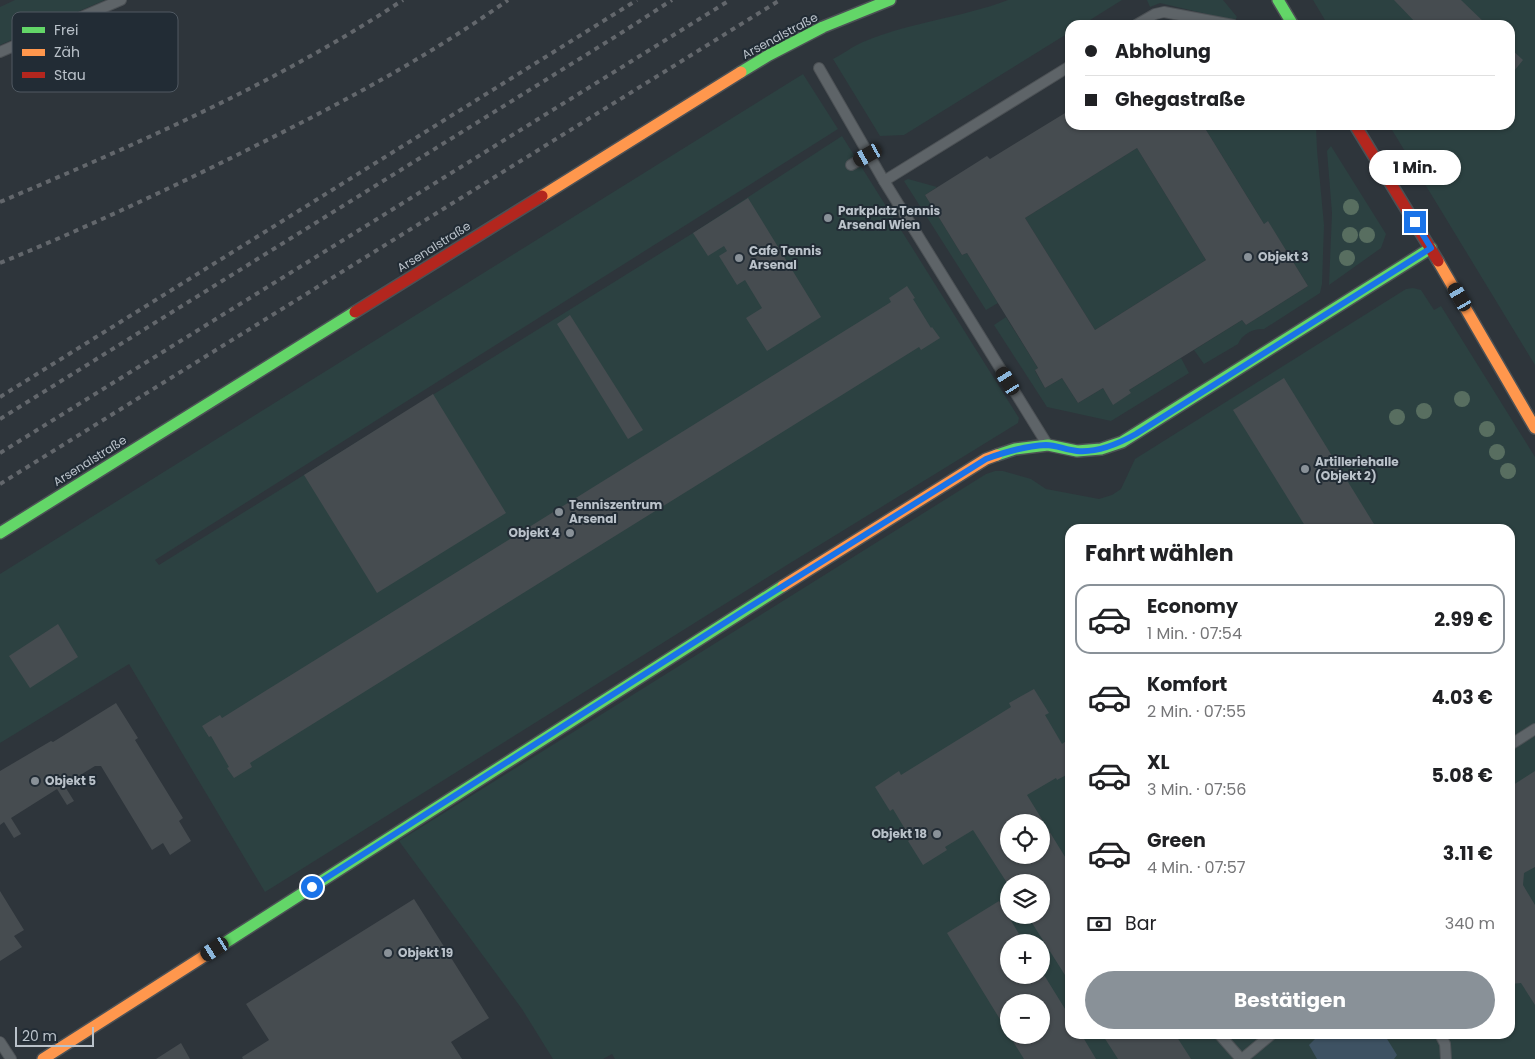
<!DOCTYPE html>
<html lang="de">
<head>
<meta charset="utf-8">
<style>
	body { margin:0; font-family:Poppins,sans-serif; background:#f6f6f6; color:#202124; height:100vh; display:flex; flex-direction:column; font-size:19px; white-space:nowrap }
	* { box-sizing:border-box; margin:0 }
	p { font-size:16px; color:#757577 }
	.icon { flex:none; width:28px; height:28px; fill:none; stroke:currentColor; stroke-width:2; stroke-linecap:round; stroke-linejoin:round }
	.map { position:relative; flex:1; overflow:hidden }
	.sheet { position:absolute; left:1065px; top:524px; width:450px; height:515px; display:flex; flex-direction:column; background:#fff; border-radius:15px; box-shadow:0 1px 4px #0004 }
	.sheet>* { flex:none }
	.banner { position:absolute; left:1065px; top:20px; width:450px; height:110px; border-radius:15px; box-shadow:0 1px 4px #0004; display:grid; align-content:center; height:110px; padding:0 20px; background:#fff }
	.tools { position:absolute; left:1000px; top:814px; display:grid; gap:10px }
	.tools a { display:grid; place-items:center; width:50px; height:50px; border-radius:50%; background:#fff; box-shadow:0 1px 4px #0004; font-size:25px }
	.scale { position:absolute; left:15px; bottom:12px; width:79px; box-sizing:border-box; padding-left:5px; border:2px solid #bac2ca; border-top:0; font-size:14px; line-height:18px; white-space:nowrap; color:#bac2ca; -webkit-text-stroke:4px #222c35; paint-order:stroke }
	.end { position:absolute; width:22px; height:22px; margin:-11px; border:6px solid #1a73e8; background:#fff; box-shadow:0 0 0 2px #fff }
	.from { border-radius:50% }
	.bubble { position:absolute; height:35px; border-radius:18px; background:#fff; box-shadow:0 1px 4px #0004; font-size:16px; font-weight:700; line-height:35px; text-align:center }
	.car { position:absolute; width:15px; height:30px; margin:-15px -8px; border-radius:6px; box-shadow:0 0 4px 1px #0007; background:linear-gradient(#222 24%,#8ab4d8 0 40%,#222 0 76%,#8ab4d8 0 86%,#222 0) }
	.banner b { display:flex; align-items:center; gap:18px; height:48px; font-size:19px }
	.banner b+b { border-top:1px solid #e0e0e0 }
	.banner i { width:12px; height:12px; background:#202124 }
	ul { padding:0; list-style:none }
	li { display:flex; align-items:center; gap:15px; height:70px; margin:0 10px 8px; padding:0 10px; border:2px solid transparent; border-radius:15px }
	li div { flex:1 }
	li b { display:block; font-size:19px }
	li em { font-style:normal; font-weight:700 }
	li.selected { border-color:#899198 }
	li>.icon { width:45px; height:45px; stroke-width:1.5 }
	h2 { padding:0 20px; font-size:22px; line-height:60px }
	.pay { display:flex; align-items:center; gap:12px; height:55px; padding:0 20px; font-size:19px }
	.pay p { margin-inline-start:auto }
	.cta { display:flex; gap:10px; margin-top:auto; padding:10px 20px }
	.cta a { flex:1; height:58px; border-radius:30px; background:#899198; color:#fff; font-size:20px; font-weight:700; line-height:58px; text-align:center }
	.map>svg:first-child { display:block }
	.green { fill:#2c4141; fill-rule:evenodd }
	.water { fill:#3e5263 }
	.building { fill:#464c50; fill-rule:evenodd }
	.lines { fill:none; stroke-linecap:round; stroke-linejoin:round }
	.lane-casing { stroke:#4c5155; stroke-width:12 }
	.fast-casing { stroke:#4c5155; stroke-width:14 }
	.slow-casing { stroke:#4c5155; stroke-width:14 }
	.jam-casing { stroke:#4c5155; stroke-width:14 }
	.lane { stroke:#5e6468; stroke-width:10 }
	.fast { stroke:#63d668; stroke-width:11 }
	.slow { stroke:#ff974d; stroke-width:11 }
	.jam { stroke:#b3261e; stroke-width:11 }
	.rail { stroke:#63676c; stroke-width:4; stroke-dasharray:5 5; stroke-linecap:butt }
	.tree { fill:#586e60 }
	.route { stroke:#1a73e8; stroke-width:6 }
	.poi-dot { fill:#899198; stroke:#222c35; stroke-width:2 }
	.labels { text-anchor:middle; stroke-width:4; stroke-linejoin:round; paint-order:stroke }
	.street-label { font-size:12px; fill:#bac2ca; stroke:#222c35 }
	.poi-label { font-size:12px; font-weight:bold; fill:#bac2ca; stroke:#222c35; text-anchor:start }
	.key { fill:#222c35; stroke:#505962; stroke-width:1 }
	.key-label { font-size:14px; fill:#bac2ca }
</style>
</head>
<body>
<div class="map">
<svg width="1535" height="1059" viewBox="0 0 1535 1059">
	<rect width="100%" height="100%" fill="#2e353b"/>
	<g class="green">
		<polygon points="15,0 105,0 0,45 0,7"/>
		<path d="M 1008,0 L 1122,0 L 1082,25 L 1070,25 L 1070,32 L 904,135 L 880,136 L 833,59 C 843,54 853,46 863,42 C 910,22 961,18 1008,0 Z"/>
		<polygon points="1147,0 1223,0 1237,17 1235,20 1228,19 1160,3 1150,7"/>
		<polygon points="1313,0 1535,0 1535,365 1389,125 1510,125 1510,25 1328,25"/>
		<polygon points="1160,20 1192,25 1163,25"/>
		<polygon points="803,74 838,129 155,560 159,565 693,233 842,136 1019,418 1018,423 787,565 265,892 129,664 0,743 0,574"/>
		<path d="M 1203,125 L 1316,125 L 1317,150 L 1324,225 L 1322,284 L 1320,293 L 1264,329 C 1254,328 1242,334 1238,344 L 1204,364 L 1194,350 L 1242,320 L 1246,325 L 1308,286 L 1268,222 L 1264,224 Z"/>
		<polygon points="1331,146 1386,234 1381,248 1329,285 1332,213 1327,151"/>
		<polygon points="1137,148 1206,260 1095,330 1025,218"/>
		<polygon points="908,179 937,187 925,195 962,255 967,253 998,303 986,310 904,181"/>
		<path d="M 1413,288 L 1421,290 L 1434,310 L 1441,306 L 1535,457 L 1535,1059 L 615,1059 L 612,1054 L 603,1059 L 553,1059 L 522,1009 L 399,841 L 986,474 L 995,471 L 1003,471 L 1031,479 L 1046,489 L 1099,499 L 1112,495 L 1121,489 L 1135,459 L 1406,289 ZM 1070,529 L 1510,529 L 1510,1034 L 1070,1034 ZM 1009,822 L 1041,822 L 1041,855 L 1009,855 ZM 1009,882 L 1041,882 L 1041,915 L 1009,915 ZM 1009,942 L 1041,942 L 1041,975 L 1009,975 ZM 1009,1002 L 1041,1002 L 1041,1035 L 1009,1035 Z"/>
		<polygon points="1006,317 1038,368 1035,371 1045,388 1062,378 1078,403 1103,388 1113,404 1130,393 1129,390 1181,358 1189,373 1111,421 1047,407 994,325"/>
	</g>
	<polygon class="water" points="1320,1034 1384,1034 1397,1055 1394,1059 1317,1059 1309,1045"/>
	<g class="building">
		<polygon points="1394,0 1461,0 1487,25 1418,25"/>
		<polygon points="1510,48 1523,60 1510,76"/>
		<path d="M 1070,110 L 1070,125 L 1203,125 L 1264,224 L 1268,221 L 1308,286 L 1246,325 L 1242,320 L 1129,390 L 1131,393 L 1113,405 L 1103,388 L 1078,403 L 1062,378 L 1045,388 L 1035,370 L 1038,368 L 967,253 L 962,255 L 925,195 L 987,156 L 990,159 ZM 1137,148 L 1206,260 L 1095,330 L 1025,218 Z"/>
		<polygon points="748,198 821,317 767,351 746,318 762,308 745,280 737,285 719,256 727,251 724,246 708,256 693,233"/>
		<polygon points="907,286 915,298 913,299 931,328 932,327 940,338 921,350 919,347 250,763 252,767 234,778 227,768 229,767 211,736 209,737 202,726 220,715 222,718 891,302 889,298"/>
		<polygon points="570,315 643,430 628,439 557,324"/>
		<polygon points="1284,378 1377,529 1307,529 1233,410"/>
		<polygon points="433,394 506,513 377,593 304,475"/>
		<polygon points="58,624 78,657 30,688 9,656"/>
		<path d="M 1034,689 L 1049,713 L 1045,715 L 1062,744 L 1066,741 L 1070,747 L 1070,773 L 1057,780 L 1056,778 L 1027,795 L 1070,865 L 1070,983 L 1027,915 L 1041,915 L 1041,882 L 1009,882 L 1009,886 L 973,830 L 945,847 L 947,850 L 923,865 L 908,841 L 911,839 L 893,809 L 890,811 L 875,787 L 899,771 L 901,775 L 1011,707 L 1009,703 ZM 1009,822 L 1041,822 L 1041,855 L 1009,855 Z"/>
		<polygon points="116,703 138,738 135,740 183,818 179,821 191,841 170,855 163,843 152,850 101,766 95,766 64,785 74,801 67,805 57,789 11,818 21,834 14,838 4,822 0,825 0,771 51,741 53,742"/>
		<polygon points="1535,771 1535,867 1524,873 1523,885 1535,905 1535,1005 1521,983 1510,984 1510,787"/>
		<polygon points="0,891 24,930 14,936 22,947 0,961"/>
		<polygon points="414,899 489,1018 451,1042 462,1059 243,1059 242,1057 269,1040 246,1004"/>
		<polygon points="999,901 1024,942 1009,942 1009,975 1041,975 1041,970 1070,1017 1070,1034 1081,1034 1096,1059 1024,1059 1009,1035 1041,1035 1041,1002 1009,1002 1009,1034 947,933"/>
		<polygon points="1102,1034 1175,1034 1191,1059 1118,1059"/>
		<polygon points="181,1043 190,1059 156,1059"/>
	</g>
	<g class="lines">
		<g class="lane-casing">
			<g id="lane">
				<polyline points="1136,25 1155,14 1164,12 1233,25"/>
				<polyline points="0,52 121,0"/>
				<polyline points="819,68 884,181"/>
				<polyline points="851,165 868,155"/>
				<polyline points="1047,444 884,181 1070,66"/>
				<polyline points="1510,745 1535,729"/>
				<polyline points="1219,1034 1241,1059"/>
				<polyline points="1440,1034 1445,1044 1446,1059"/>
				<polyline points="0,1042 11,1059"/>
				<polyline points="1242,1059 1272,1034"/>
			</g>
		</g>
		<g class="fast-casing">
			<g id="fast">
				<polyline points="1278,0 1293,25"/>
				<polyline points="741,72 769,55 823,27 890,0"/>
				<polyline points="997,455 1015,449 1048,445 1077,451 1101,449 1122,442 1431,248"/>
				<polyline points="0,533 355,312"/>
				<polyline points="220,946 783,586"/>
			</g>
		</g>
		<g class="slow-casing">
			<g id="slow">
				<polyline points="542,196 741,72"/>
				<polyline points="1438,261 1535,428"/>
				<polyline points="783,586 986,459 997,455"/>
				<polyline points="43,1059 220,946"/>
			</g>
		</g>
		<g class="jam-casing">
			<g id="jam">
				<polyline points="1355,125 1438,261"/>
				<polyline points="355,312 542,196"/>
			</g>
		</g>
		<use href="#lane" class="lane"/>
		<use href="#fast" class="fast"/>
		<use href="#slow" class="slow"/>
		<use href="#jam" class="jam"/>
		<g class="rail">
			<path d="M 0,202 C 139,143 277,83 403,0"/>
			<path d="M 0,263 C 83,229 165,191 245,151 C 336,106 425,59 508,0"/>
			<polyline points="0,397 637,0"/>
			<polyline points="0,419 618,35 672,0"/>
			<polyline points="0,453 730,0"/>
			<polyline points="0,484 780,0"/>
		</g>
	</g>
	<g class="tree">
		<circle cx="1351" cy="207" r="8"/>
		<circle cx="1350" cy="235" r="8"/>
		<circle cx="1367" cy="235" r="8"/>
		<circle cx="1347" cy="258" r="8"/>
		<circle cx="1462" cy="399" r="8"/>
		<circle cx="1424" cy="411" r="8"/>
		<circle cx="1397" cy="417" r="8"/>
		<circle cx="1487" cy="429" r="8"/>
		<circle cx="1497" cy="452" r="8"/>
		<circle cx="1508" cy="471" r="8"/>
	</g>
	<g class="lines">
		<path class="route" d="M 312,887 L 748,608 L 986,459 C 1005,452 1025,446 1046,445 C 1056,445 1066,450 1077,451 C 1097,453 1118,444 1136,434 L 1431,248 L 1415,222"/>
	</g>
	<g class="poi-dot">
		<circle cx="828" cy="218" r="5"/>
		<circle cx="1248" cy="257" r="5"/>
		<circle cx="739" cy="258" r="5"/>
		<circle cx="1305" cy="469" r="5"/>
		<circle cx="559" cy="512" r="5"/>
		<circle cx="570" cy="533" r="5"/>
		<circle cx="35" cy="781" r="5"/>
		<circle cx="937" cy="834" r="5"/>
		<circle cx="388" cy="953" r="5"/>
	</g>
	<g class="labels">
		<g class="street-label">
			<text transform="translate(780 36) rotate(-28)" y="4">Arsenalstraße</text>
			<text transform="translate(434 247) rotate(-32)" y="4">Arsenalstraße</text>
			<text transform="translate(90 461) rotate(-32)" y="4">Arsenalstraße</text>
		</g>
		<g class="poi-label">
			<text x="838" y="215">Parkplatz Tennis<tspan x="838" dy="14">Arsenal Wien</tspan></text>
			<text x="749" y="255">Cafe Tennis<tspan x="749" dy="14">Arsenal</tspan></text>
			<text x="1258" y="261">Objekt 3</text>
			<text x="1315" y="466">Artilleriehalle<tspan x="1315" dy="14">(Objekt 2)</tspan></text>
			<text x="569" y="509">Tenniszentrum<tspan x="569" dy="14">Arsenal</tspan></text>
			<text x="560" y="537" text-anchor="end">Objekt 4</text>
			<text x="45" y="785">Objekt 5</text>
			<text x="927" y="838" text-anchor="end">Objekt 18</text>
			<text x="398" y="957">Objekt 19</text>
		</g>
	</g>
	<rect x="12" y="12" width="166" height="80" rx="8" class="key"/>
	<rect x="22" y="27" width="23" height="6" fill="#63d668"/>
	<rect x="22" y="49" width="23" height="7" fill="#ff974d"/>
	<rect x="22" y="72" width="23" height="6" fill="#b3261e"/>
	<g class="key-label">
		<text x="54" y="35">Frei</text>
		<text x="54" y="57">Zäh</text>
		<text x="54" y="80">Stau</text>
	</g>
</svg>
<div class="tools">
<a><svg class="icon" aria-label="locate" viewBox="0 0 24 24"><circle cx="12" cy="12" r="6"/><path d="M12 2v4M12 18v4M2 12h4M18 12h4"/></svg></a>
<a><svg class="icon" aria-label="layers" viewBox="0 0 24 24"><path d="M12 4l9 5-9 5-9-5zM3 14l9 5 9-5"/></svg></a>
<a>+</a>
<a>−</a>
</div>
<div class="scale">20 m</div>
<i class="end from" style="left:312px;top:887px"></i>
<i class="end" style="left:1415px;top:222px"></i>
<div class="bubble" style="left:1369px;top:150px;width:92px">1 Min.</div>
<i class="car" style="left:868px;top:155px;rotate:241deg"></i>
<i class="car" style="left:1460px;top:297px;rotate:330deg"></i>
<i class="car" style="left:1008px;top:381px;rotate:328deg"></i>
<i class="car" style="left:215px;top:949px;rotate:237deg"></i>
<div class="banner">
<b><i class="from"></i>Abholung</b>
<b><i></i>Ghegastraße</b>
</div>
<section class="sheet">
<h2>Fahrt wählen</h2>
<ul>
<li class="selected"><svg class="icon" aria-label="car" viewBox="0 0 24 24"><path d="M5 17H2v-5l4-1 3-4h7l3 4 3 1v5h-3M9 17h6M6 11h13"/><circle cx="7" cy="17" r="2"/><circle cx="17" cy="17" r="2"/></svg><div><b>Economy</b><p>1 Min. · 07:54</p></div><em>2.99 €</em></li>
<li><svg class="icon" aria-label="car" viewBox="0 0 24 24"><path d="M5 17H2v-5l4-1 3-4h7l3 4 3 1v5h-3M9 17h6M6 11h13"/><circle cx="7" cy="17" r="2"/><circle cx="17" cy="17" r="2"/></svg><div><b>Komfort</b><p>2 Min. · 07:55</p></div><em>4.03 €</em></li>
<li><svg class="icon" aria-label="car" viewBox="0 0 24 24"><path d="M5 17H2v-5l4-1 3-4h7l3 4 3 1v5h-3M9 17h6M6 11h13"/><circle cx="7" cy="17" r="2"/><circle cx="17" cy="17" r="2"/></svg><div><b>XL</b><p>3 Min. · 07:56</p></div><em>5.08 €</em></li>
<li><svg class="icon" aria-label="car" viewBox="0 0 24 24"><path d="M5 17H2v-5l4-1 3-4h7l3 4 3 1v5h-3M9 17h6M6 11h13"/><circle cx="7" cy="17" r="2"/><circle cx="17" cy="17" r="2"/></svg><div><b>Green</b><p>4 Min. · 07:57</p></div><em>3.11 €</em></li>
</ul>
<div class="pay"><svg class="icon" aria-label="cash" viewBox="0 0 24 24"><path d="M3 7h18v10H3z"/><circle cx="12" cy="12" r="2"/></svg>Bar<p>340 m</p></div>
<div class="cta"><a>Bestätigen</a></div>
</section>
</div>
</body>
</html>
